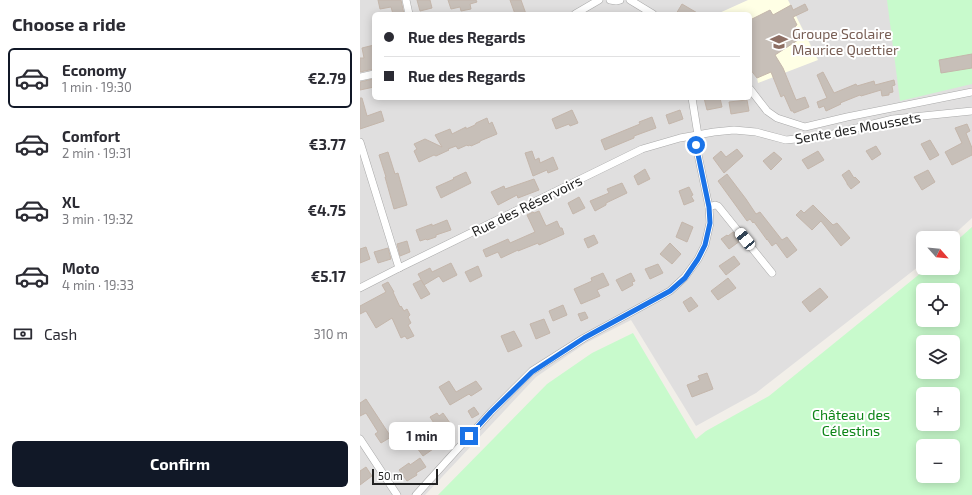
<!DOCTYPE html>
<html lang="en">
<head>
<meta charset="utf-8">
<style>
	body { margin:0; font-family:"Exo 2",sans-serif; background:#f2f2f3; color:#2b2b33; height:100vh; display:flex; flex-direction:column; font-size:15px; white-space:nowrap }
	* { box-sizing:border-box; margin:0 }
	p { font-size:13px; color:#7c7c81 }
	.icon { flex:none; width:22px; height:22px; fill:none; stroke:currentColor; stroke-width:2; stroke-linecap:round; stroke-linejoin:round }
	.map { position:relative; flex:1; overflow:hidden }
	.drawer { display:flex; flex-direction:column; background:#fff; width:360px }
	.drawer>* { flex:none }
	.guide { position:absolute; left:12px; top:12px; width:380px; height:88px; border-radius:6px; box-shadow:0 2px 10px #0003; display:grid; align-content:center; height:88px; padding:0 12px; background:#fff }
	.needle { width:26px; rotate:117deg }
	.controls { position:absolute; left:556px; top:231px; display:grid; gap:8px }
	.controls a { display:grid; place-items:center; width:44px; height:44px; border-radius:6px; background:#fff; box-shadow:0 2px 10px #0003; font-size:20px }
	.scale { position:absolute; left:12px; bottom:10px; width:66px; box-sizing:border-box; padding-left:4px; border:2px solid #222; border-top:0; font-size:11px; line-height:14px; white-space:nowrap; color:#222; -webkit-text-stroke:3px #fff; paint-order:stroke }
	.end { position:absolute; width:18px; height:18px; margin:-9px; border:5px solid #1a73e8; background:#fff; box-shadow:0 0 0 2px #fff }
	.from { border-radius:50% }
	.bubble { position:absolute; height:28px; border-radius:6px; background:#fff; box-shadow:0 2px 10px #0003; font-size:13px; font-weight:700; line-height:28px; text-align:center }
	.car { position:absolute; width:12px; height:24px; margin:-12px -6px; border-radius:5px; box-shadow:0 0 3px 1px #0007; background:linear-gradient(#fff 24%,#345 0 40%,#fff 0 76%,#345 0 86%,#fff 0) }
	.guide b { display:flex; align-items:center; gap:14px; height:38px; font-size:15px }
	.guide b+b { border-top:1px solid #e1e1e2 }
	.guide i { width:10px; height:10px; background:#2b2b33 }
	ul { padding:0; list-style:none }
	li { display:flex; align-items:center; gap:12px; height:60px; margin:0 8px 6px; padding:0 4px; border:2px solid transparent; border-radius:6px }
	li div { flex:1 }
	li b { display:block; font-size:15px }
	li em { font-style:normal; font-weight:700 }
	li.current { border-color:#111827 }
	li>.icon { width:36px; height:36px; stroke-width:1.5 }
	h2 { padding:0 12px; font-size:18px; line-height:48px }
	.pay { display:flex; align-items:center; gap:10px; height:44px; padding:0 12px; font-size:15px }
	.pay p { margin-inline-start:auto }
	.primary-button { display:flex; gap:8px; margin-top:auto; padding:8px 12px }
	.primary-button a { flex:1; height:46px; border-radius:6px; background:#111827; color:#fff; font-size:16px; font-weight:700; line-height:46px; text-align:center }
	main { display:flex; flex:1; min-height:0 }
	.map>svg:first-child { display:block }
	.residential { fill:#e0dfdf; fill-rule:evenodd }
	.education { fill:#ffffe5 }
	.park { fill:#c8facc; fill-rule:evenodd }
	.building { fill:#c7bfb8; stroke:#c4b6ab }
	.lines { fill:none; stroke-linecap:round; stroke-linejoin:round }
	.street-casing { stroke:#a9a9a9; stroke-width:8 }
	.street { stroke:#fff; stroke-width:7 }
	.route { stroke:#1a73e8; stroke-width:5 }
	.labels { text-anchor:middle; stroke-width:4; stroke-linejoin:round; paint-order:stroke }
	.education-label { font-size:14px; fill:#785e54; stroke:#fff; text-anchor:start }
	.street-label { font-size:14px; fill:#222; stroke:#fff }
	.park-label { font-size:14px; fill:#0c8416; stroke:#fff }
</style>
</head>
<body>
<main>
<section class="drawer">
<h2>Choose a ride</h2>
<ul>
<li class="current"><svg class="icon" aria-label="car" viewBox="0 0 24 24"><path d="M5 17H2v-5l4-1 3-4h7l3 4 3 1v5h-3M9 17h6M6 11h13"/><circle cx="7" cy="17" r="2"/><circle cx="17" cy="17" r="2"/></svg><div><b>Economy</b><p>1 min · 19:30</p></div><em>€2.79</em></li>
<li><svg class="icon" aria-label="car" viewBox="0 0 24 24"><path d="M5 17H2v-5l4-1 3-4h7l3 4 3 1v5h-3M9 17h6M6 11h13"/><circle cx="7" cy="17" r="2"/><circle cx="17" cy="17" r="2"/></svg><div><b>Comfort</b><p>2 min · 19:31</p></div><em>€3.77</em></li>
<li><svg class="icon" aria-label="car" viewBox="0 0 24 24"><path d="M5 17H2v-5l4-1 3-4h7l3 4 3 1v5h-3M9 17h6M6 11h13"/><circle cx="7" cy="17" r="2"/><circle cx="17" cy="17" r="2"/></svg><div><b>XL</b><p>3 min · 19:32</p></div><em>€4.75</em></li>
<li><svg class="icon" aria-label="car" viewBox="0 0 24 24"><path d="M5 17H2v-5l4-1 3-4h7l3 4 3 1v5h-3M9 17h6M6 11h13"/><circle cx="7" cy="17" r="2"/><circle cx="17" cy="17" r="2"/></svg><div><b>Moto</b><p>4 min · 19:33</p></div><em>€5.17</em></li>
</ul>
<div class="pay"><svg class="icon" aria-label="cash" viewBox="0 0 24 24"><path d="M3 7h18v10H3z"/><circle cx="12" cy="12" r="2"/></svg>Cash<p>310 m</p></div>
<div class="primary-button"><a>Confirm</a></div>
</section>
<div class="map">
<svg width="612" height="495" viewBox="0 0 612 495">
	<rect width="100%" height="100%" fill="#f2efe9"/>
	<path class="residential" d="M 0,0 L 612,0 L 612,218 L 590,238 L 563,238 L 563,263 L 396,393 L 336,426 L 271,320 L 226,343 L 176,377 L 65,495 L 0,495 ZM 14,14 L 390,14 L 390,98 L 14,98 Z"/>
	<polygon class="education" points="388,0 428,0 458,60 398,83 397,78 390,69 390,14 357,14"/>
	<g class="park">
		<polygon points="527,0 612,0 612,84 540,101"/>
		<path d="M 612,227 L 612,495 L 78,495 L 187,384 L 232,353 L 273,333 L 336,439 L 346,431 L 409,396 L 567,268 L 593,268 L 593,244 ZM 563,290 L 593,290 L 593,320 L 563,320 ZM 563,342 L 593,342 L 593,372 L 563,372 ZM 563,394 L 593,394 L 593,424 L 563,424 ZM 563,446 L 593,446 L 593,476 L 563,476 Z"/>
	</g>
	<g class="building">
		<polygon points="18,0 41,0 44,14 33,14 31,7 20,9"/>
		<polygon points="57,0 70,0 72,8 60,11"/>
		<polygon points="88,0 116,0 117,2 110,4 111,9 101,11 100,7 91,9"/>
		<polygon points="150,0 161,0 166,14 155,14"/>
		<polygon points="322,4 339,14 316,14"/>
		<polygon points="445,4 448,10 433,17 437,25 435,26 441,38 415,55 423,68 436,100 445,97 449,107 434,113 433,111 431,111 424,95 421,97 411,72 397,78 390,69 390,20 410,10 413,15 431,5 433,10"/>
		<polygon points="14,45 14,69 0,72 0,58 4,58 2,48"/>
		<polygon points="612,54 612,68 581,73 579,60"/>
		<polygon points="463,72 474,93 496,84 497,86 514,81 515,85 534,80 535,85 532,86 533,92 529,93 529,95 522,96 521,90 501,96 500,95 480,103 481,104 466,111 464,106 459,108 457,102 467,98 457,75"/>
		<polygon points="13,79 14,87 0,90 0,82"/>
		<polygon points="0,98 2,98 7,116 21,111 24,121 0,129"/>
		<polygon points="344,98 360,98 362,107 347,110"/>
		<polygon points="387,100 389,111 371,114 369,102"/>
		<polygon points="212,110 218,123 210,126 209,124 196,129 192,119"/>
		<polygon points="320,110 323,119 309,124 306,115"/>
		<polygon points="292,117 296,128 274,136 274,138 245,150 241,140 280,124 279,122"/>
		<polygon points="127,118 129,124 132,122 137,134 120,141 120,142 111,146 110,145 108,146 107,145 98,149 96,146 88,149 89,150 76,156 74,155 59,162 54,151 57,149 54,144 65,139 82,147 75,135 90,129 92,134 106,127 106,129 115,125 116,123"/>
		<polygon points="607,124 610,131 606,133 612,148 612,155 592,165 585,152 602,143 595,128"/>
		<polygon points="570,140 579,155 570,160 561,144"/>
		<polygon points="516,146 521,154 512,160 506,151"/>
		<polygon points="377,149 383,156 364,173 353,158 361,151 366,157"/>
		<polygon points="172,151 175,160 179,158 180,163 193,157 198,169 188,173 187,170 173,176 165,153"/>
		<polygon points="458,151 464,160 448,169 442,160"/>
		<polygon points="28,152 35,174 38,173 47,205 34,209 25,177 26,177 19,155"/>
		<polygon points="414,152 422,159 411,170 403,161"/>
		<polygon points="285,169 290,179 278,185 274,176"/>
		<polygon points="489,170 494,178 495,177 500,182 491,189 487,184 487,183 482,175"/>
		<polygon points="568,170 575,182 562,190 554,177"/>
		<polygon points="106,172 111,183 81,198 76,187 94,179 93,178"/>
		<polygon points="367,174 386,199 396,214 400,212 422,240 427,237 437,250 427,258 416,243 412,246 407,239 407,240 394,222 393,223 390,219 387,221 358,181"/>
		<polygon points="174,179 179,190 158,198 157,195 138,205 131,192 144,186 145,189"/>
		<polygon points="262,183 267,193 246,203 246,205 235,211 230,201 249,193 247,189"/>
		<polygon points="329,187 333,195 331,196 334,201 324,205 319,191"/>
		<polygon points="219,197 225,208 213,214 208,203"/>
		<polygon points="453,205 473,225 477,223 490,238 481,246 461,221 452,230 436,215 441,210 444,213"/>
		<polygon points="179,211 186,226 197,221 200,228 202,228 204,234 179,245 178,243 158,251 158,250 141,258 138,252 126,257 123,250 148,239 150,243 175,232 167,215 173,212 174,213"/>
		<polygon points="87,220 91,230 76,235 76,237 67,240 66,239 60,241 56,230 72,224 72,226"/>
		<polygon points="322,222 333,227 327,242 316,237"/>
		<polygon points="373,232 380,241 369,249 361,239 367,235 368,236"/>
		<polygon points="234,235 238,243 228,248 224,239"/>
		<polygon points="47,241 50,252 40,256 37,244"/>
		<polygon points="310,243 321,254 312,264 300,254"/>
		<polygon points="6,247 10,259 0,263 0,249"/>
		<polygon points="28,248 31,259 18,263 14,252"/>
		<polygon points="374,256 380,264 366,275 359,266"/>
		<polygon points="91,263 97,275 83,282 79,276 64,285 58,274 70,268 72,272"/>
		<polygon points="298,264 303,273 290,279 285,269"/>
		<polygon points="118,266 122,276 110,282 105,272"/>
		<polygon points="243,273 249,285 237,290 240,296 221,304 214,289 232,281 231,278"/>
		<polygon points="271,273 275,281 272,282 273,285 262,291 256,280"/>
		<polygon points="368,278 376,288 358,300 351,291"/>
		<polygon points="61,280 70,294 61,299 53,284"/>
		<polygon points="28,282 34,292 33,292 40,307 41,306 44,311 47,309 50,315 48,317 51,323 48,325 54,336 47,339 45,336 41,338 32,318 16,328 6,311 0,314 0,306 26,292 22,285"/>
		<polygon points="460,288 468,297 450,312 442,302"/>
		<polygon points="331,297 338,306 329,312 323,302"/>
		<polygon points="203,305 207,315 193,321 189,311"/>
		<polygon points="225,312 228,318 221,321 218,314"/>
		<polygon points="184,319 190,333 176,339 170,324"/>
		<polygon points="154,331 162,346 148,352 141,336"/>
		<polygon points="347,373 353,389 332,397 327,385 340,380 338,376"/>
		<polygon points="89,381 96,392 116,381 122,389 111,396 109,394 90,405 79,387"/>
		<polygon points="6,399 31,437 21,443 15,434 18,432 6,413 0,416 0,403"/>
		<polygon points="114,407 119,414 112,418 108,411"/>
		<polygon points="77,413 79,416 83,413 90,423 79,431 70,417"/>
		<polygon points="70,439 76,447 63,456 57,448"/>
		<polygon points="60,458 66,467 56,473 57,475 47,481 39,470 49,463 50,465"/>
		<polygon points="6,467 12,476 0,485 0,471"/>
	</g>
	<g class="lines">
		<g class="street-casing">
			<g id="street">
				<polyline points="46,0 49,14"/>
				<polyline points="250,0 256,1 260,0"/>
				<polyline points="270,0 293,14"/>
				<polyline points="215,14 239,0"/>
				<polyline points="0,77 14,74"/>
				<polyline points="390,89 407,111 417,118 445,127 487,117 612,92"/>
				<polyline points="0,142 39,268"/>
				<polyline points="349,207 355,205 358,206 412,273"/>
				<polyline points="0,288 39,268 282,149 320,138 354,132 374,130 396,132 426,140 465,136 533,119 612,111"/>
				<polyline points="0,439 37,495"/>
				<polyline points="56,495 131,412 172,371 224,338 310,291 325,277 338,259 345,245 350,223 349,207 336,145 338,135 332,98"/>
			</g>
		</g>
		<use href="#street" class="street"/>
	</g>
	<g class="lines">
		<polyline class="route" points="109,436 131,412 172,372 224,338 310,291 325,278 338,259 345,245 350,223 349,207 336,145"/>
	</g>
	<defs>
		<g id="school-bare" transform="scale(1.38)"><path d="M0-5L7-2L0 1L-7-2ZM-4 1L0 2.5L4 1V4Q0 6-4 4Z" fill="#8d6e63" stroke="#fff" stroke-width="2.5" paint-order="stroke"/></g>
	</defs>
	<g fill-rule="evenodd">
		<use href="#school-bare" x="419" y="42"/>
	</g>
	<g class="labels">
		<g class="education-label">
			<text x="432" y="39">Groupe Scolaire<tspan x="432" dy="16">Maurice Quettier</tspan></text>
		</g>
		<g class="street-label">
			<text transform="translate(498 128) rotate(-10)" y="5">Sente des Moussets</text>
			<text transform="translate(167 206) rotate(-26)" y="5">Rue des Réservoirs</text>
		</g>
		<g class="park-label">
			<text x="491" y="420">Château des<tspan x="491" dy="16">Célestins</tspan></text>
		</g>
	</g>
</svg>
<div class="controls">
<a><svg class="needle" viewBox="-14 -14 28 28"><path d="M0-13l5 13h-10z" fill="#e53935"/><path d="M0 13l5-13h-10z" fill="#7c7c81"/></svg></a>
<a><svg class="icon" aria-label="locate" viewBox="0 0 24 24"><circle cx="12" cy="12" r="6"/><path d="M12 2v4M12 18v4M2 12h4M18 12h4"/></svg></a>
<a><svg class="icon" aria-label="layers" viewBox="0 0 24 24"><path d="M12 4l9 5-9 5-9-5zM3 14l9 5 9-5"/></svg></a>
<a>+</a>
<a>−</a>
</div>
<div class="scale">50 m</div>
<i class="end from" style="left:336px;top:145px"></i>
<i class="end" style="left:109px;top:436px"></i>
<div class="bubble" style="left:29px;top:422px;width:66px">1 min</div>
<i class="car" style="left:385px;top:239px;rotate:321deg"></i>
<div class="guide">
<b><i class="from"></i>Rue des Regards</b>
<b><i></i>Rue des Regards</b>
</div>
</div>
</main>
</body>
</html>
